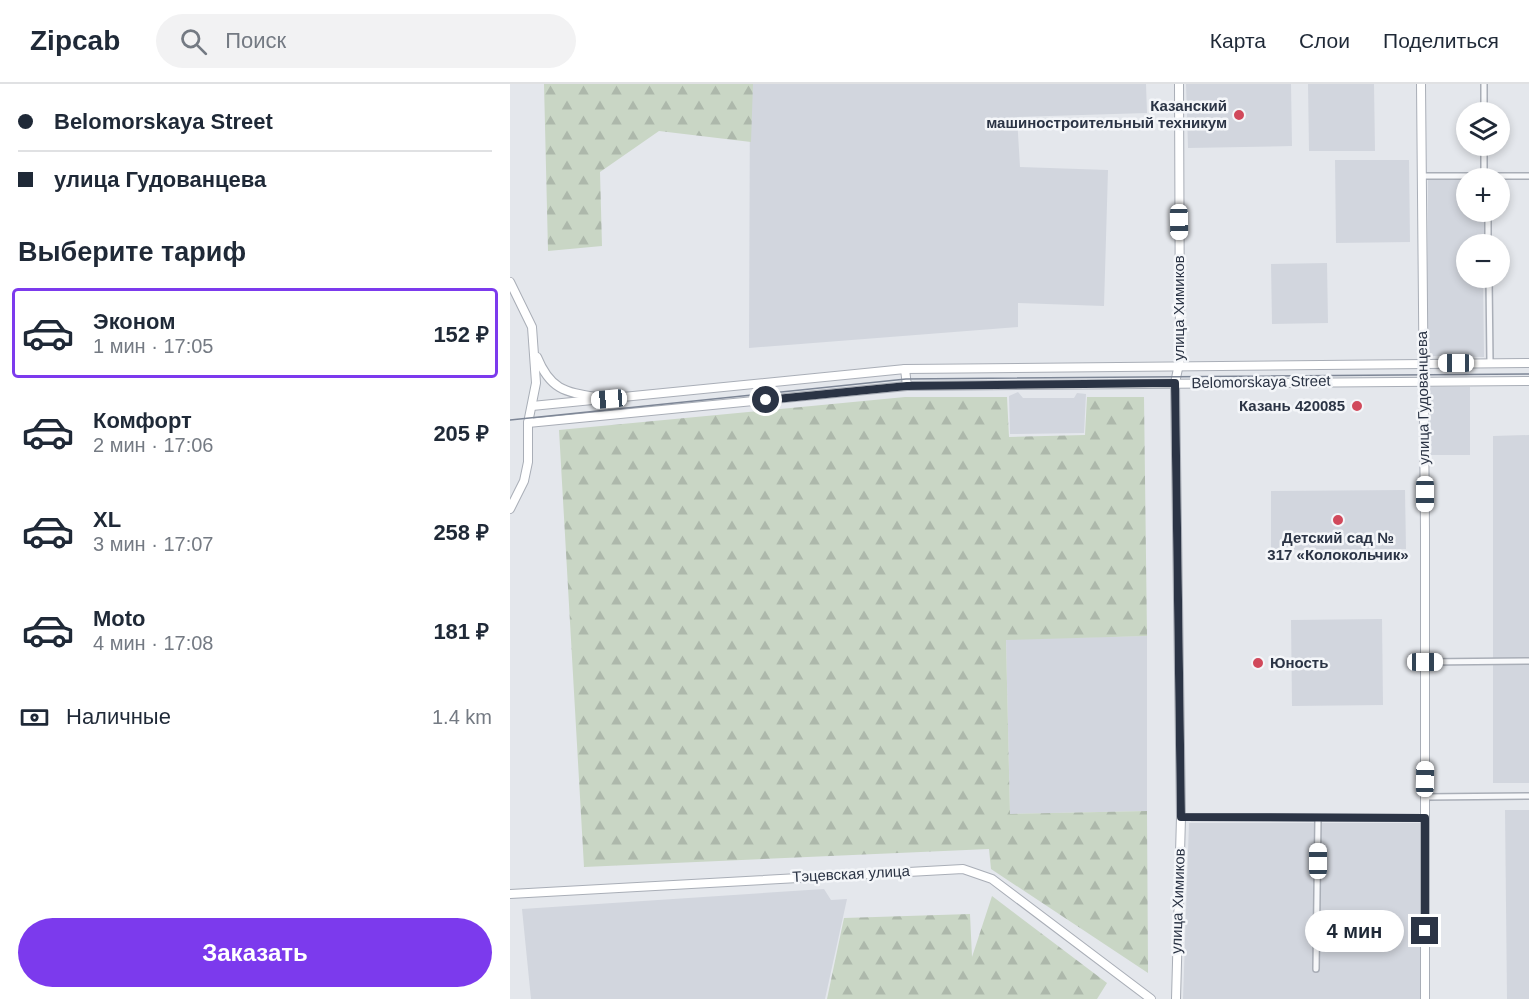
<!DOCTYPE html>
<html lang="ru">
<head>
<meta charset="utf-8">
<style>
	body { margin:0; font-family:Helvetica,sans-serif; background:#f2f2f3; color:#1f2937; height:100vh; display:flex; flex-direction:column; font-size:22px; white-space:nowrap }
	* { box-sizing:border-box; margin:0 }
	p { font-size:20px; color:#747a83 }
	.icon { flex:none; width:33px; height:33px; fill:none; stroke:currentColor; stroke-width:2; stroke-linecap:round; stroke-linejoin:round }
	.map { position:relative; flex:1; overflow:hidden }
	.drawer { display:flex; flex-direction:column; background:#fff; width:510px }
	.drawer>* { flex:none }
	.top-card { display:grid; align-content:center; height:132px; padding:0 18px; background:#fff }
	.fabs { position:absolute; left:946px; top:18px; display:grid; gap:12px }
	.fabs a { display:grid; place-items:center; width:54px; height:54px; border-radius:50%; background:#fff; box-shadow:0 3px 9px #0003; font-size:30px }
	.end { position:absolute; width:27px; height:27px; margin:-14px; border:8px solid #2b3445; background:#fff; box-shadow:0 0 0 3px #fff }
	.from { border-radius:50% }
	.bubble { position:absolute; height:42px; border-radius:21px; background:#fff; box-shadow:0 3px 9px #0003; font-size:20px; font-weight:700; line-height:42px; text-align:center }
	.car { position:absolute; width:18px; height:36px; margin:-18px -9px; border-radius:8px; box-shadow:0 0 4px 2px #0007; background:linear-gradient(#fff 24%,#345 0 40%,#fff 0 76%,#345 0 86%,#fff 0) }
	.top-card b { display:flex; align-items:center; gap:21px; height:57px; font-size:22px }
	.top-card b+b { border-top:2px solid #e0e1e3 }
	.top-card i { width:15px; height:15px; background:#1f2937 }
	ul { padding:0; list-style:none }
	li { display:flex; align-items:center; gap:18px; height:90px; margin:0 12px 9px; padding:0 6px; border:3px solid transparent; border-radius:6px }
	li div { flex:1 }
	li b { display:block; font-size:22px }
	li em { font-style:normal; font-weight:700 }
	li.active { border-color:#7c3aed }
	li>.icon { width:54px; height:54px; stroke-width:1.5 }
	h2 { padding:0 18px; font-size:27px; line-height:72px }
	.pay { display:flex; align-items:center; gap:15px; height:66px; padding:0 18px; font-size:22px }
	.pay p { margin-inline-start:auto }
	.cta { display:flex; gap:12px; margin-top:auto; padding:12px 18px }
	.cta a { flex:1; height:69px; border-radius:36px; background:#7c3aed; color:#fff; font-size:24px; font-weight:700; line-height:69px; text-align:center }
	header { display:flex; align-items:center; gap:36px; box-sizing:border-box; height:84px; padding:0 30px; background:#fff; border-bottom:2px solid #e0e1e3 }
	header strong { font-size:28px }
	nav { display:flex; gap:33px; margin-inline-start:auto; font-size:21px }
	.search { width:420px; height:54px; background:#f2f2f3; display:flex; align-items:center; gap:15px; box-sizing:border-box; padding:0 21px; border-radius:33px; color:#747a83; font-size:22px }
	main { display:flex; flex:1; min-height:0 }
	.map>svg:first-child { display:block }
	.built { fill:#d2d6de }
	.forest { fill:url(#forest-firs) }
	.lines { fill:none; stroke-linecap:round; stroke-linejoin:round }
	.street-casing { stroke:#a9aeb7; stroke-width:8 }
	.secondary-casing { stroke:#a9aeb7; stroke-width:10 }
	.street { stroke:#f7f8fa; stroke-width:5 }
	.secondary { stroke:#fff; stroke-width:8 }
	.tram { stroke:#7d8696; stroke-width:1.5 }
	.route { stroke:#2b3445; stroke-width:8 }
	.poi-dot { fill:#d1495b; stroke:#f4f6f9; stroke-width:2 }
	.labels { text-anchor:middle; stroke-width:5; stroke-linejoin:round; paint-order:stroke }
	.poi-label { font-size:15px; font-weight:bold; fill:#2b3445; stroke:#f4f6f9; text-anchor:end }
	.street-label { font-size:15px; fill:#2b3445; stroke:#f4f6f9 }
</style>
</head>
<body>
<header>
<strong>Zipcab</strong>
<div class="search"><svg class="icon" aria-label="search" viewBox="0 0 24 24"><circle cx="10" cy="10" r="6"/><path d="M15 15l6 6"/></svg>Поиск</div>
<nav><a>Карта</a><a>Слои</a><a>Поделиться</a></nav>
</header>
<main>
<section class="drawer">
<div class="top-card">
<b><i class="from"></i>Belomorskaya Street</b>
<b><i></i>улица Гудованцева</b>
</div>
<h2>Выберите тариф</h2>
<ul>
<li class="active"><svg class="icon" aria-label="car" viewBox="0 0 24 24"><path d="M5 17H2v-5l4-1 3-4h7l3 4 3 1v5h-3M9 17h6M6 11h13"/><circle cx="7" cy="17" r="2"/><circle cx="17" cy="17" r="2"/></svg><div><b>Эконом</b><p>1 мин · 17:05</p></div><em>152 ₽</em></li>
<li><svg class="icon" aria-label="car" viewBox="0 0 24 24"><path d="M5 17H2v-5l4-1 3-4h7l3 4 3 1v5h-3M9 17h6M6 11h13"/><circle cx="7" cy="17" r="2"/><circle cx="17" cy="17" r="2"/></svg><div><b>Комфорт</b><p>2 мин · 17:06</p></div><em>205 ₽</em></li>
<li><svg class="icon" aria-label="car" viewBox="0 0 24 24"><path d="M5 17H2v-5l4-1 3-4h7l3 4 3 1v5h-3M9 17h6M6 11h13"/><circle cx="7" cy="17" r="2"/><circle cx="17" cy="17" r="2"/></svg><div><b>XL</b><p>3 мин · 17:07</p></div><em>258 ₽</em></li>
<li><svg class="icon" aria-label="car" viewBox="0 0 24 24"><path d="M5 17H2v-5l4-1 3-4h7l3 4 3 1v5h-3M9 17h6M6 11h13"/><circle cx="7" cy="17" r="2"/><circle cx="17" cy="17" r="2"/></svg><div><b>Moto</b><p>4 мин · 17:08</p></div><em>181 ₽</em></li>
</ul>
<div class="pay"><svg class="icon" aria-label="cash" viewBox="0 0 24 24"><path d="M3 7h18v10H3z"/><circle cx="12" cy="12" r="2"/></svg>Наличные<p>1.4 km</p></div>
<div class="cta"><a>Заказать</a></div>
</section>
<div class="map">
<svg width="1019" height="915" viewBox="0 0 1019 915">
	<defs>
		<pattern id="forest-firs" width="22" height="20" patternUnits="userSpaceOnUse" patternTransform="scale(1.5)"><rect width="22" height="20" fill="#c9d6c5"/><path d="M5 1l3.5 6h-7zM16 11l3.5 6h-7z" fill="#adb8ab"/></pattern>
	</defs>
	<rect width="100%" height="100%" fill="#e4e7ec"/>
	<g class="built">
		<polygon points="240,0 636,0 637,29 507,33 510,83 598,86 594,222 508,219 508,243 239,264"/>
		<polygon points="676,0 781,0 782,62 678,64"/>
		<polygon points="798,0 864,0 865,67 799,67"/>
		<polygon points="825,76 899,76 900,158 826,159"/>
		<polygon points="918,95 957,95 957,128 974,128 974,160 957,160 957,194 973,194 974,273 917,272"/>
		<polygon points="817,179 818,239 762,240 761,180"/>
		<rect x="919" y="303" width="41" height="68"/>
		<polygon points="508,308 513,314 564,314 567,309 576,310 574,349 500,350 499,312"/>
		<polygon points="1019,351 1019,699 983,699 983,352"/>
		<polygon points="895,406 896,465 761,466 761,407"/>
		<polygon points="872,535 873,621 782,622 781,536"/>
		<polygon points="637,552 637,727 500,730 496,555"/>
		<polygon points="995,726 1019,726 1019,915 997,915"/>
		<polygon points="679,739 911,739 910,915 673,915"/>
		<polygon points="314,805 321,816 337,815 315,915 21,915 12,825"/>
	</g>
	<g class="forest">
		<polygon points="34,0 243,0 241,58 149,47 90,88 92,162 38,167"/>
		<polygon points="395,313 497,313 499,353 575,351 577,313 634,313 637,552 496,556 500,730 637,727 638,889 481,785 479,765 74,783 49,346"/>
		<polygon points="482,812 597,899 587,915 317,915 334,834 460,830 462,873"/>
	</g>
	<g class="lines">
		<g class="street-casing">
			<g id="street">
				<polyline points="974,28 974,0"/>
				<polyline points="974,62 974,87 977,93"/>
				<polyline points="911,92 1019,92"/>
				<polyline points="978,128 978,160"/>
				<polyline points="979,194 980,279"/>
				<polyline points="915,578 1019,577"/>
				<polyline points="915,713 1019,712"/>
				<polyline points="671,733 915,734"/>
				<polyline points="806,885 808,734"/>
			</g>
		</g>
		<g class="secondary-casing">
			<g id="secondary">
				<polyline points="911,0 915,446 915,915"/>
				<polyline points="0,198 22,243 26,299 18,339 18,378 14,397 0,425"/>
				<path d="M 27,273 C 40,305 54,308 86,313"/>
				<polyline points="395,285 397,302"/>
				<polyline points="22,322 395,285 1019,279"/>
				<polyline points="18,339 397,302 1019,297"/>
				<polyline points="0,810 453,785 482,795 641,915"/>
				<polyline points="666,915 671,733 665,299 670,275 669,0"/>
			</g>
		</g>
		<use href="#street" class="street"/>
		<use href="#secondary" class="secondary"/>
		<polyline class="tram" points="0,336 396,295 1019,290"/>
	</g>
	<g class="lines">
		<polyline class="route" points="256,316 397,302 665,299 671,733 915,734 915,847"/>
	</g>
	<g class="poi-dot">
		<circle cx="729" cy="31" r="6"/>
		<circle cx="847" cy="322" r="6"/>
		<circle cx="828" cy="436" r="6"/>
		<circle cx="748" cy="579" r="6"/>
	</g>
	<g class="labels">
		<g class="poi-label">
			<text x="717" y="27">Казанский<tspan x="717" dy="17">машиностроительный техникум</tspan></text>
			<text x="835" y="327">Казань 420085</text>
			<text x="828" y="459" text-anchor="middle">Детский сад №<tspan x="828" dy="17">317 «Колокольчик»</tspan></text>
			<text x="760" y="584" text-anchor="start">Юность</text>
		</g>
		<g class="street-label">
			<text transform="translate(669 224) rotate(-90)" y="5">улица Химиков</text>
			<text transform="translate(751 298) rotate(-1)" y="5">Belomorskaya Street</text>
			<text transform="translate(913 314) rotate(-91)" y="5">улица Гудованцева</text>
			<text transform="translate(341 790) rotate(-3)" y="5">Тэцевская улица</text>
			<text transform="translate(668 817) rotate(-88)" y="5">улица Химиков</text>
		</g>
	</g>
</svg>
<div class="fabs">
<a><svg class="icon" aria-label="layers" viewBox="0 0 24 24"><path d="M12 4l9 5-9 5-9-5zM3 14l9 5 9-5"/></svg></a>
<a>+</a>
<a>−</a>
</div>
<i class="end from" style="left:256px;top:316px"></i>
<i class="end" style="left:915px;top:847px"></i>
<div class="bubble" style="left:795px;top:826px;width:99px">4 мин</div>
<i class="car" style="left:669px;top:138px;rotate:179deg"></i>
<i class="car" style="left:946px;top:279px;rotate:270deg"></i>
<i class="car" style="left:99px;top:315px;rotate:265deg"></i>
<i class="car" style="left:915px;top:410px;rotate:180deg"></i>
<i class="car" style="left:915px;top:578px;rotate:90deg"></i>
<i class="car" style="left:915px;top:695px;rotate:1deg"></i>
<i class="car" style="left:808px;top:777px;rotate:0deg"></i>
</div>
</main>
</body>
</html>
